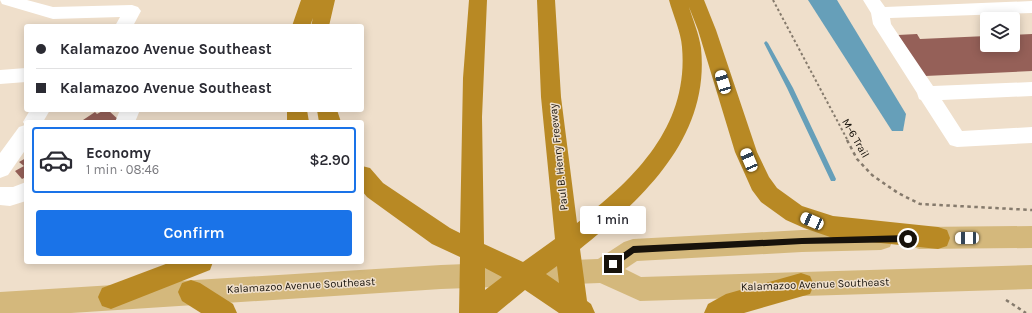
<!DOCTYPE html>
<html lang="en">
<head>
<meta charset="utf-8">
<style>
	body { margin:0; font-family:Karla,sans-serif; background:#f7f7f7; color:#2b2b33; height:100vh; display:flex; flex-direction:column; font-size:15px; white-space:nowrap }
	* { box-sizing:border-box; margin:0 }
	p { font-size:13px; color:#7c7c81 }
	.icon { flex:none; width:22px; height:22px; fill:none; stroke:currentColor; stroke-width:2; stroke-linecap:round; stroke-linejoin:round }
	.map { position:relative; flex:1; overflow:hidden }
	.drawer { position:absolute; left:24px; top:120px; width:340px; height:144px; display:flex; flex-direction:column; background:#fff; border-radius:4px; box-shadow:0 2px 10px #0003 }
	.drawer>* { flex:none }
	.banner { position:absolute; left:24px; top:24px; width:340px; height:88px; border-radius:4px; box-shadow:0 2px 10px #0003; display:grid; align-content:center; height:88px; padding:0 12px; background:#fff }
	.tools { position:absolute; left:980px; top:12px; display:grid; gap:8px }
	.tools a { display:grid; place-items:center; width:40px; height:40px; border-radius:4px; background:#fff; box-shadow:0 2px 10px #0003; font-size:20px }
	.end { position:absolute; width:18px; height:18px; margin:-9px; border:5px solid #17120b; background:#fff; box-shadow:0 0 0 2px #fff }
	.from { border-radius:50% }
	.bubble { position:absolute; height:28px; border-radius:4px; background:#fff; box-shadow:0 2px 10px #0003; font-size:13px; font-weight:600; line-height:28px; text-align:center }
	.car { position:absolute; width:12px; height:24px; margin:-12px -6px; border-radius:5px; box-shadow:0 0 3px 1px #0007; background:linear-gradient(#fff 24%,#345 0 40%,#fff 0 76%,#345 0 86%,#fff 0) }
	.banner b { display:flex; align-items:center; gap:14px; height:38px; font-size:15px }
	.banner b+b { border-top:1px solid #e1e1e2 }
	.banner i { width:10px; height:10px; background:#2b2b33 }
	ul { padding:7px 0 0; list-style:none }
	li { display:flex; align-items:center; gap:12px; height:66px; margin:0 8px 6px; padding:0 4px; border:2px solid #e1e1e2; border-radius:4px }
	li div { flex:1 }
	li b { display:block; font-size:15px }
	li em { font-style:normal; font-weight:600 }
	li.on { border-color:#1a73e8 }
	li>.icon { width:36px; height:36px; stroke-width:1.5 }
	.button { display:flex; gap:8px; margin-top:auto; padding:8px 12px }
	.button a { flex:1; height:46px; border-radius:4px; background:#1a73e8; color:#fff; font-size:16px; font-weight:600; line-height:46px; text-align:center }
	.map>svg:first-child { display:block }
	.water { fill:#669fb9 }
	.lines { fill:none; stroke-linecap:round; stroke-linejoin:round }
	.stream { fill:#669fb9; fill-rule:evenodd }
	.building { fill:#956058 }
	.path-far1 { stroke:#857a6c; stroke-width:2; stroke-dasharray:2.5 2.5; stroke-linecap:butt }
	.path { stroke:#857a6c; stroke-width:2.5; stroke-dasharray:3.5 3.5; stroke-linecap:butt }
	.minor { fill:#fff; fill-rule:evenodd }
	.major { fill:#d4b87c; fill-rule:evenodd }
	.highway { fill:#b88924; fill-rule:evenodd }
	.route { fill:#17120b }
	.labels { text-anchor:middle; stroke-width:3; stroke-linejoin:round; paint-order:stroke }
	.street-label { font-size:11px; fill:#17120b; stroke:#efdfcb }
</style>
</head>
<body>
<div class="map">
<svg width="1032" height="313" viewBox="0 0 1032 313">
	<rect width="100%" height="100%" fill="#efdfcb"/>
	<polygon class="water" points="808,0 837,0 906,114 903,131 892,131"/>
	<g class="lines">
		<polygon class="stream" points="766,41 768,43 793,88 836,179 835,181 831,181 830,179 787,88 764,43"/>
	</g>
	<g class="building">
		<polygon points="917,34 920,39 987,36 987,45 1013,45 1013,35 1032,34 1032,71 925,76 898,35"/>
		<polygon points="104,110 108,110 121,122 80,122 95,112 97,114"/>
		<polygon points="26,158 26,177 22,179 15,171 24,166 19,162"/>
	</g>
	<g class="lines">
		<polyline class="path-far1" points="773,0 848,141"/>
		<g class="path">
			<polyline points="847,140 857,159 872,175 898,193 920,204 1032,210"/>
			<polyline points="1006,300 1026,313"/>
		</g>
		<g class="minor">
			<polygon points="0,0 27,0 53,7 132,5 138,7 141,11 133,26 115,26 120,17 53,19 2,4"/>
			<polygon points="863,0 880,0 885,7 1032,1 1032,13 890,18 891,24 933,86 1032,82 1032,96 942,100 962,131 1032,127 1032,143 957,147 950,145 921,100 919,99 917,93 873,24 871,13"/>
			<polygon points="26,68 26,82 0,84 0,70"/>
			<polygon points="30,110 50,110 43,122 26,122 26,149 8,175 0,178 0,153 19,127 25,125 23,122"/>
			<polygon points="120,110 140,110 135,122 115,122"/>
			<polygon points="26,182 26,201 10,206 0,205 0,187 13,187"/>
		</g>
		<g class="major">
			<polygon points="1032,226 1032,248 919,249 910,246 907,238 910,230 919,227"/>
			<polygon points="881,228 890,231 893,239 890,247 881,250 802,252 637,261 625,269 641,277 1032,265 1032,289 640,301 600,283 441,289 71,313 0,313 0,292 441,265 598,259 624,242 633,239 802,230"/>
		</g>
		<g class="highway">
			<polygon points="301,0 335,0 329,26 311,26 313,18 310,26 292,26"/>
			<path d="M 469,0 L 487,0 L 482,117 L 484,244 L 523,262 L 555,239 L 541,97 L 537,0 L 555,0 L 561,97 L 577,223 C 635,179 689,126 682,47 C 681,32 673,15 669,0 L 704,0 L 716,30 L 757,152 L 769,177 L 777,188 L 802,206 L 833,216 L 938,227 L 947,230 L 950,238 L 947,246 L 938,249 L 833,238 L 804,228 L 786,220 L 761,202 L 752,190 L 735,152 L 698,30 L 689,7 C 693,20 699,34 701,48 C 710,137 644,198 580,249 L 587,301 L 591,304 L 595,313 L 559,313 L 525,290 L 497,313 L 459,313 L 460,257 L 432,244 L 367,197 L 362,191 L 362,166 L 370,168 L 383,183 L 450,228 L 460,233 L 463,78 ZM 557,266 L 559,283 L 546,274 ZM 485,268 L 502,277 L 485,290 Z"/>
			<polygon points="287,110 307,110 309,122 287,122"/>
			<polygon points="317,110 337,110 341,122 319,122"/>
			<polygon points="171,262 213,262 210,270 111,309 102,306 98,297 102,288"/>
			<polygon points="801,273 810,276 814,285 810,294 744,313 704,313 708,304 726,294"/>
			<polygon points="191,280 200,283 233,304 237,313 201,313 182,301 178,292 182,283"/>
		</g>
	</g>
	<polygon class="route" points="908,235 912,239 908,242 802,244 634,253 615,267 613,268 609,264 610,262 633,246 802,238"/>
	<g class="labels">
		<g class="street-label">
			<text transform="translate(856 138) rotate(60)" y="4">M-6 Trail</text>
			<text transform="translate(558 157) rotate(-96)" y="4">Paul B. Henry Freeway</text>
			<text transform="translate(815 284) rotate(-2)" y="4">Kalamazoo Avenue Southeast</text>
			<text transform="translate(301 285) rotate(-3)" y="4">Kalamazoo Avenue Southeast</text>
		</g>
	</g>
</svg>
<div class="tools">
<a><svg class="icon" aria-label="layers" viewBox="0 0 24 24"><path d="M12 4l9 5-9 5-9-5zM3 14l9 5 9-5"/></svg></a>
</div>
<i class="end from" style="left:908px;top:239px"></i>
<i class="end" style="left:613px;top:264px"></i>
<div class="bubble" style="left:580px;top:206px;width:66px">1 min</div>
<i class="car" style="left:723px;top:82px;rotate:343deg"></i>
<i class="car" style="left:749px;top:160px;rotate:337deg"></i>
<i class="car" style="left:812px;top:221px;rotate:294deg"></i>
<i class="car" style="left:967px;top:238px;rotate:269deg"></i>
<div class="banner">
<b><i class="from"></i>Kalamazoo Avenue Southeast</b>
<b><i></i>Kalamazoo Avenue Southeast</b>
</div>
<section class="drawer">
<ul>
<li class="on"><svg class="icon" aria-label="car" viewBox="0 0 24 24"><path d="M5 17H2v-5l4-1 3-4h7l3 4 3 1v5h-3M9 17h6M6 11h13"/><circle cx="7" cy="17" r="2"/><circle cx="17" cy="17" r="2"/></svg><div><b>Economy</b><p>1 min · 08:46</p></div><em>$2.90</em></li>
</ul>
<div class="button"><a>Confirm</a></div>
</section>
</div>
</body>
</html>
